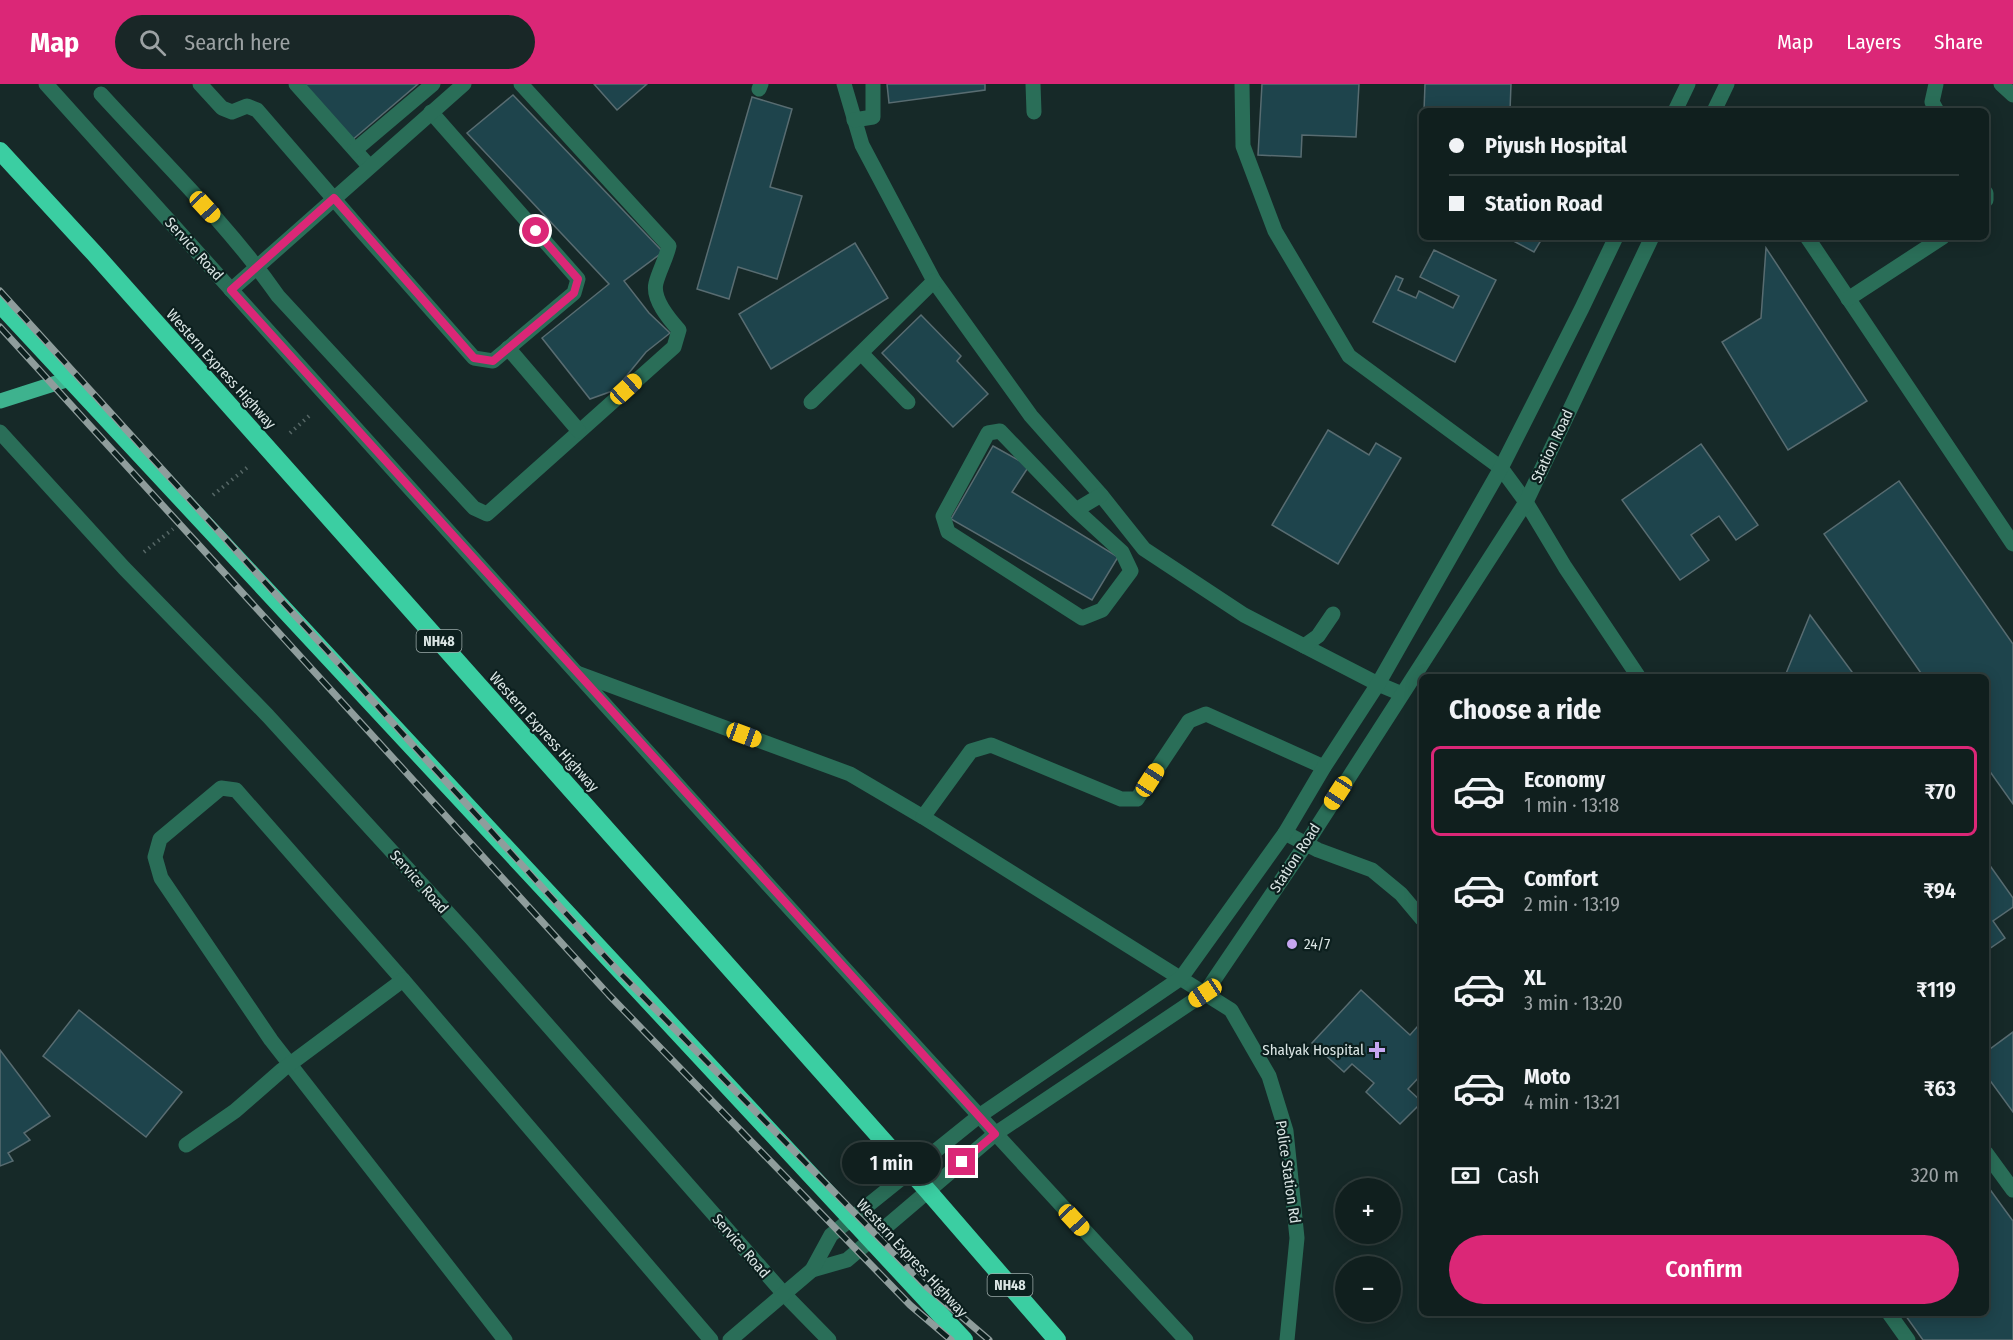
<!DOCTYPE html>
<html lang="en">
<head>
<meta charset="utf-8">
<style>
	body { margin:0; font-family:"Fira Sans Condensed",sans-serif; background:#192727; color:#f1f3f6; height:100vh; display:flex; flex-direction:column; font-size:22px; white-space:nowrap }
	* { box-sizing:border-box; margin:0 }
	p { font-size:20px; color:#9ca2a4 }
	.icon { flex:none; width:33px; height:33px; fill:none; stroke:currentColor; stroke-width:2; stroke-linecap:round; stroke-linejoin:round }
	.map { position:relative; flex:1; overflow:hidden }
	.details { position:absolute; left:1419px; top:590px; width:570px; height:642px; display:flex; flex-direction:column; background:#101f1e; border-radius:9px; box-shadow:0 3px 15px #0003,0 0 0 2px #303d3c }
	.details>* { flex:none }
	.top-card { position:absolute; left:1419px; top:24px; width:570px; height:132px; border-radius:9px; box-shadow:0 3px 15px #0003,0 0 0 2px #303d3c; display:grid; align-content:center; height:132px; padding:0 30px; background:#101f1e }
	.controls { position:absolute; left:1335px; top:1094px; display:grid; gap:12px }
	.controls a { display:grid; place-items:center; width:66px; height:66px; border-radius:50%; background:#101f1e; box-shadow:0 3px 15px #0003,0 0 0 2px #303d3c; font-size:30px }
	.end { position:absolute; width:27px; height:27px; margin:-14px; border:8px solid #db2777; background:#fff; box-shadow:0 0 0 3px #fff }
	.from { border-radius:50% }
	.bubble { position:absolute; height:42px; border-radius:21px; background:#101f1e; box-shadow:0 3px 15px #0003,0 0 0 2px #303d3c; font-size:20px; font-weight:600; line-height:42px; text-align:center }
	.car { position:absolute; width:18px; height:36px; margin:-18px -9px; border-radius:8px; box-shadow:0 0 4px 2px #0007; background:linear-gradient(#f5c518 24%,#345 0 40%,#f5c518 0 76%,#345 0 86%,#f5c518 0) }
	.top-card b { display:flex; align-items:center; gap:21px; height:57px; font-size:22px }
	.top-card b+b { border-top:2px solid #303d3c }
	.top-card i { width:15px; height:15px; background:#f1f3f6 }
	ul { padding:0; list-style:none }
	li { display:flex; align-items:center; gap:18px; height:90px; margin:0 12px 9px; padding:0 18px; border:3px solid transparent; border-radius:9px }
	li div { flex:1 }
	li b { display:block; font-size:22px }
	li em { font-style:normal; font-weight:600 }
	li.current { border-color:#db2777 }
	li>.icon { width:54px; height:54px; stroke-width:1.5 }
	h2 { padding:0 30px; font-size:27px; line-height:72px }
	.pay { display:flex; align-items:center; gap:15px; height:66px; padding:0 30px; font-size:22px }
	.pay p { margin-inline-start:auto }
	.action { display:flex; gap:12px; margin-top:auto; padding:12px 30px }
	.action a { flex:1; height:69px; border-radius:36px; background:#db2777; color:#fff; font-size:24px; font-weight:600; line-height:69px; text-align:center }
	header { display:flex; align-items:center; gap:36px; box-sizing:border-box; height:84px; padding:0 30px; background:#db2777; color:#fff }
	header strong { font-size:28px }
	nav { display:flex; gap:33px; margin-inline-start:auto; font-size:21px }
	.search { width:420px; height:54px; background:#192727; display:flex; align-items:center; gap:15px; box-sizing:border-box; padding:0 21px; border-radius:33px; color:#9ca2a4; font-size:22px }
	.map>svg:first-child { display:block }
	.building { fill:#1e444c; stroke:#586c71; stroke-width:1.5 }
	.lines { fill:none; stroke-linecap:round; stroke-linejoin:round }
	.path { stroke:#566766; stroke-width:4; stroke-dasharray:1.5 4.5; stroke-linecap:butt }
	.minor { stroke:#2a6e58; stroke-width:15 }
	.major { stroke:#3eb28e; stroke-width:15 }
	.highway { stroke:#3bcea2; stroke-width:18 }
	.rail-casing { stroke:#8f9d9c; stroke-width:7 }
	.rail { stroke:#0c1f1e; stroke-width:4.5; stroke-dasharray:14; stroke-linecap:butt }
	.route { stroke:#db2777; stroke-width:8 }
	.poi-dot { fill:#c6a6f0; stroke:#0c1f1e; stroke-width:2 }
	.labels { text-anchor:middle; stroke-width:4.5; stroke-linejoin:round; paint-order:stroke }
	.shield { fill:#0c1f1e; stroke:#9caaa9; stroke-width:1.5 }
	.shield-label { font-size:14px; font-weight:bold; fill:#dae5e4 }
	.street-label { font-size:15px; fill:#dae5e4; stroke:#0c1f1e }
	.poi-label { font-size:15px; fill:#dae5e4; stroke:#0c1f1e; text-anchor:start }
</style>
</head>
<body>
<header>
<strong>Map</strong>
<div class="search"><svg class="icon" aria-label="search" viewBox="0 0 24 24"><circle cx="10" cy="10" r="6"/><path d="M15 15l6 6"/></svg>Search here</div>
<nav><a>Map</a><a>Layers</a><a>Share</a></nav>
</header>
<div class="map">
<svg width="2013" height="1256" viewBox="0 0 2013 1256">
	<rect width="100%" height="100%" fill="#162928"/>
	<g class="building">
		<polygon points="303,0 418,0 351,57"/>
		<polygon points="594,0 647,0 617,26"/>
		<polygon points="887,0 985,0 985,6 889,19"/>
		<polygon points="1262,0 1359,0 1356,53 1302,51 1301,73 1258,71"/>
		<polygon points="1425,0 1511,0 1510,27 1424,27"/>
		<polygon points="513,11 663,168 624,197 649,229 670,249 646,268 615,306 590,315 542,254 609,200 467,49"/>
		<polygon points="752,13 792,25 770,103 802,112 777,195 738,183 729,215 697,205"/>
		<polygon points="1506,153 1543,153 1534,168"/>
		<polygon points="855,159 888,214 771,285 739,230"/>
		<polygon points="1766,164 1867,317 1788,366 1722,258 1761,234"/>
		<polygon points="1434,166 1496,196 1455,278 1373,238 1396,192 1403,195 1398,206 1416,214 1419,207 1453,224 1459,212 1420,193"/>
		<polygon points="921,231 961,272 957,277 988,310 953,343 882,269"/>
		<polygon points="1328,346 1369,371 1376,359 1401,374 1338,480 1272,441"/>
		<polygon points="1701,360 1758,441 1736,456 1719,432 1691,451 1709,476 1680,496 1622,416"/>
		<polygon points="993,362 1029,382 1012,408 1118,473 1092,516 951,435"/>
		<polygon points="1899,397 2013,560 2013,720 1986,682 1986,592 1923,592 1824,450"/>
		<polygon points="1810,531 1855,592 1785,592"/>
		<polygon points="1986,776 2013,814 2013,823 1993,837 2005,854 1986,867"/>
		<polygon points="1361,906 1410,951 1417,943 1422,948 1422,990 1408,1005 1422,1018 1400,1040 1366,1008 1374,999 1352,980 1344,988 1312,959"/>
		<polygon points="79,926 182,1008 146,1053 43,972"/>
		<polygon points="2013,948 2013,1028 1986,991 1986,968"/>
		<polygon points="0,966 50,1032 24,1049 30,1056 8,1069 13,1077 0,1082"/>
		<polygon points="1986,1100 2013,1137 2013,1256 1923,1256 1903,1228 1986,1228"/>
	</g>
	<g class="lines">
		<g class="path">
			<polyline points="290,349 309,332"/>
			<polyline points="213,411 249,382"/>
			<polyline points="144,468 173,445"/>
		</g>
		<g class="minor">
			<path d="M 46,0 C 424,420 801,841 1186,1256"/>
			<polyline points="200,0 222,24 232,28 247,22 257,26 359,144 474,274 493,277 574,209 578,195 431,28"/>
			<polyline points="296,0 369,82"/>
			<polyline points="844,0 862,61 934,197 1031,332 1101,411 1144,465 1244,531 1378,600 1402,610"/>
			<polyline points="1033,0 1034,28"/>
			<polyline points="1242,0 1243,62 1275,147 1349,272 1501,384 1526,418 1565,483 1638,592"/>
			<polyline points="1936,0 1932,18 1937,27"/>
			<polyline points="2001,0 2013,11"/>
			<polyline points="759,5 761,0"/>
			<path d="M 101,10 C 161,76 227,139 278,212 L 474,424 L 487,430 L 674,263 L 679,246 C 669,235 652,215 656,199 C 659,187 666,175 669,162 L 521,0"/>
			<polyline points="1675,27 1688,0"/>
			<polyline points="1714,27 1727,0"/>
			<polyline points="854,36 873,33 873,0"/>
			<polyline points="355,66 433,0"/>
			<polyline points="1986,109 1986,116"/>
			<polyline points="1807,153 2013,460"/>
			<polyline points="231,206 464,0"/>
			<polyline points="1848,215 1943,153"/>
			<polyline points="508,264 579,347"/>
			<polyline points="862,270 908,318"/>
			<polyline points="811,318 934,197"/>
			<polyline points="0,348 124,484 268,632 471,854 784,1210 829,1256"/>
			<polyline points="1076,426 1000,347 988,349 943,432 948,448 1082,534 1102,526 1131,487 1122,468 1076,426 1101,411"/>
			<polyline points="1304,562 1318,552 1333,530"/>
			<polyline points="577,589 850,690 923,733 1231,926 1269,992 1286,1047 1297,1154 1287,1256"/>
			<polyline points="923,733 971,667 991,661 1121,715 1137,715 1189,637 1206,630 1324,683"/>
			<polyline points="1285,749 1318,766 1372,786 1401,810 1422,835"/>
			<polyline points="403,896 236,706 221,704 160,755 155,773 161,794 271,956 505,1256"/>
			<polyline points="186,1061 235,1027 282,986 403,896 711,1256"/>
			<polyline points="1986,1069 2013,1106"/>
			<polyline points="812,1186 847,1176 995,1050 1205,909 1306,760 1526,418 1652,153"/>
			<polyline points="1888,1228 1908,1256"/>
			<polyline points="730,1256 812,1186 831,1151 979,1032 1181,894 1285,749 1324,683 1378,600 1501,384 1582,224 1616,153"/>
		</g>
		<polyline class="major" points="0,317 69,295"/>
		<g class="highway">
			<polyline points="0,67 94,169 928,1107 1057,1256"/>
			<polyline points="0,220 964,1256"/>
		</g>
		<g class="rail-casing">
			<g id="rail">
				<polyline points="0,207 622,891 926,1202 989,1256"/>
				<polyline points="0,243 609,911 910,1221 951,1256"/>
			</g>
		</g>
		<use href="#rail" class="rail"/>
	</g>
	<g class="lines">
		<polyline class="route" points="536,147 578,195 574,209 493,277 474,274 334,114 231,206 995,1050 962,1078"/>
	</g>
	<g class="poi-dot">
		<circle cx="1292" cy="860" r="6"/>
		<path d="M1374 957h6v6h6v6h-6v6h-6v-6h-6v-6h6z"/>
	</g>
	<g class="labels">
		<g class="shield">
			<rect x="416.5" y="546" width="45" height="22" rx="4.5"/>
			<rect x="987.5" y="1190" width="45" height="22" rx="4.5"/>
		</g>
		<g class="shield-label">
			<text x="439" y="562">NH48</text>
			<text x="1010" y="1206">NH48</text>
		</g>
		<g class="street-label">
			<text transform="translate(194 165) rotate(48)" y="5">Service Road</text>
			<text transform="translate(221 285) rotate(48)" y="5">Western Express Highway</text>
			<text transform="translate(1552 362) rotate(-65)" y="5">Station Road</text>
			<text transform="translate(544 648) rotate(48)" y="5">Western Express Highway</text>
			<text transform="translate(1295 774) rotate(-57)" y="5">Station Road</text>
			<text transform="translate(419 798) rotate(48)" y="5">Service Road</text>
			<text transform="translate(1288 1088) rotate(82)" y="5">Police Station Rd</text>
			<text transform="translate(741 1162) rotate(49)" y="5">Service Road</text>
			<text transform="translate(912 1174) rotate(47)" y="5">Western Express Highway</text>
		</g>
		<g class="poi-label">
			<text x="1304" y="865">24/7</text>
			<text x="1364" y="971" text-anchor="end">Shalyak Hospital</text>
		</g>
	</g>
</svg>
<div class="controls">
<a>+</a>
<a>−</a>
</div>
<i class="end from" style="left:536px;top:147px"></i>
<i class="end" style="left:962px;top:1078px"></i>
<div class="bubble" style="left:842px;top:1058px;width:99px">1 min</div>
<i class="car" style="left:205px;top:123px;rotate:137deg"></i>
<i class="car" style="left:626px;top:305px;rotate:48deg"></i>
<i class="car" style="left:744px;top:651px;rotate:110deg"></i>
<i class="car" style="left:1150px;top:696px;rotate:33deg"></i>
<i class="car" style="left:1338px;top:709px;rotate:213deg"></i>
<i class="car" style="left:1205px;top:909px;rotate:236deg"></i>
<i class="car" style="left:1074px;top:1136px;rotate:137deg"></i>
<div class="top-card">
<b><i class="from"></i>Piyush Hospital</b>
<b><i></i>Station Road</b>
</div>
<section class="details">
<h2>Choose a ride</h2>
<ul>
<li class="current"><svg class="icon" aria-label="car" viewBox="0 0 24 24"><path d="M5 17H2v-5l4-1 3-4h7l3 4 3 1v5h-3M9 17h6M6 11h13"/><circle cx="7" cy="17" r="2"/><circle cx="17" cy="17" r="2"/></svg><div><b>Economy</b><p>1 min · 13:18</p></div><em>₹70</em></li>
<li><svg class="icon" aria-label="car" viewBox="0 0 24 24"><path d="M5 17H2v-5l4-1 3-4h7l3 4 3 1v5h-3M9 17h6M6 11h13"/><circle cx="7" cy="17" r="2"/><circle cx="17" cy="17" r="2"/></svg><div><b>Comfort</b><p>2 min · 13:19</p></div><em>₹94</em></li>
<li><svg class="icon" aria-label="car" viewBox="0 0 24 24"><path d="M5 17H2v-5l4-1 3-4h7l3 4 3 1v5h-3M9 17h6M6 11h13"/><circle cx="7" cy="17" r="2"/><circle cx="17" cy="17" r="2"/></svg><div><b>XL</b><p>3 min · 13:20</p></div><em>₹119</em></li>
<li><svg class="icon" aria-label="car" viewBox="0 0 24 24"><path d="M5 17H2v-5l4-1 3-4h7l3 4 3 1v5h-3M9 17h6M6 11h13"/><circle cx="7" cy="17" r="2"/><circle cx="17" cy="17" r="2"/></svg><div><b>Moto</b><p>4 min · 13:21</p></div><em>₹63</em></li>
</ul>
<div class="pay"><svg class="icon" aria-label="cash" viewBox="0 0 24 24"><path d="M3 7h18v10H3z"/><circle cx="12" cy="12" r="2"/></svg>Cash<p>320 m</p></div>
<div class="action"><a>Confirm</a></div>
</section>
</div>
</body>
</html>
